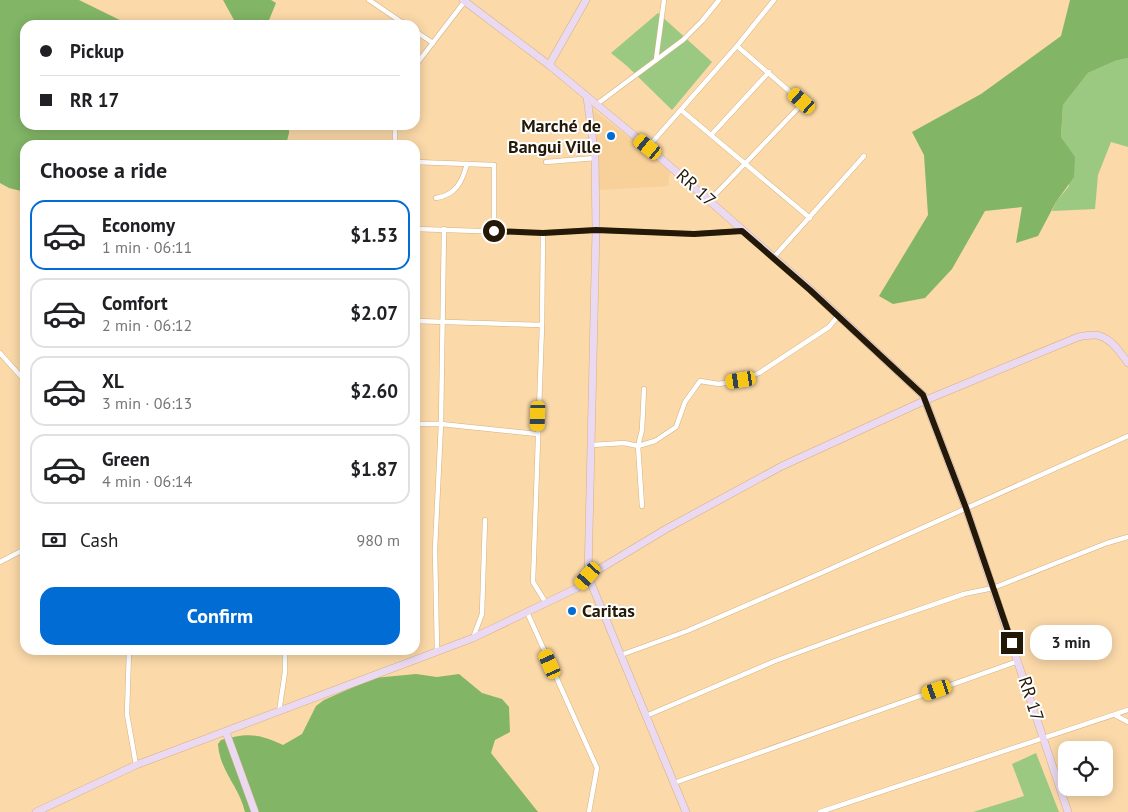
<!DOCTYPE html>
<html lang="en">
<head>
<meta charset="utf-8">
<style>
	body { margin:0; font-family:"PT Sans",sans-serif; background:#f2f2f2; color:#202124; height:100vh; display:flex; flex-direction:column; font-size:19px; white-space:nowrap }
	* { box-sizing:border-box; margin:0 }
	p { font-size:16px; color:#757577 }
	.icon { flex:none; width:28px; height:28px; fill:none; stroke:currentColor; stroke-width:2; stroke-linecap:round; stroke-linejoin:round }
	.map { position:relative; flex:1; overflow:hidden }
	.panel { position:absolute; left:20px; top:140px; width:400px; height:515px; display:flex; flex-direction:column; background:#fff; border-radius:15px; box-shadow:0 2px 12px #0003 }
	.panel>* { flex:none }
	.hud { position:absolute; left:20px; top:20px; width:400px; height:110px; border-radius:15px; box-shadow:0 2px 12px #0003; display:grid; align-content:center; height:110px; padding:0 20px; background:#fff }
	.controls { position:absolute; left:1058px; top:741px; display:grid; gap:10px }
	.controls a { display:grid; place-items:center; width:55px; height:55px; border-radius:10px; background:#fff; box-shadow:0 2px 12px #0003; font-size:25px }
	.end { position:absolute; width:22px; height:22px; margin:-11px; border:6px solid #241806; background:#fff; box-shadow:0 0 0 2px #fff }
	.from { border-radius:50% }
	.bubble { position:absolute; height:35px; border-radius:15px; background:#fff; box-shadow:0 2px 12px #0003; font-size:16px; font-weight:700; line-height:35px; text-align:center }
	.car { position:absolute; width:15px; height:30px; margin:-15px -8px; border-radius:6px; box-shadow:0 0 4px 1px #0007; background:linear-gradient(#f5c518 24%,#345 0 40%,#f5c518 0 76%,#345 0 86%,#f5c518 0) }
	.hud b { display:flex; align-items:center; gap:18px; height:48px; font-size:19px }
	.hud b+b { border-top:1px solid #e0e0e0 }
	.hud i { width:12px; height:12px; background:#202124 }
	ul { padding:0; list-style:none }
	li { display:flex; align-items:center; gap:15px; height:70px; margin:0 10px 8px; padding:0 10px; border:2px solid #e0e0e0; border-radius:15px }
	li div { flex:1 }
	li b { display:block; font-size:19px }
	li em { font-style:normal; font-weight:700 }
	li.current { border-color:#006cd4 }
	li>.icon { width:45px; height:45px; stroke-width:1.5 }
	h2 { padding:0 20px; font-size:22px; line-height:60px }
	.pay { display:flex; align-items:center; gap:12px; height:55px; padding:0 20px; font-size:19px }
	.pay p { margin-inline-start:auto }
	.action { display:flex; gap:10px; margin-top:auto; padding:10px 20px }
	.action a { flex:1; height:58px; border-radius:15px; background:#006cd4; color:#fff; font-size:20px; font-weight:700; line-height:58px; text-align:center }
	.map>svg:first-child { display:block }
	.built { fill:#f8d09a }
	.green { fill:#9bc982 }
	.forest { fill:#82b566 }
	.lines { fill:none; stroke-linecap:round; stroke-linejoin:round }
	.street-casing { stroke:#d3b183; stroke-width:5.5 }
	.secondary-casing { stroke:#d3b183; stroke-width:8 }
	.street { stroke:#fff; stroke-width:4.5 }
	.secondary { stroke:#ead9f1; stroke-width:7 }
	.route { stroke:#241806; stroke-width:6 }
	.poi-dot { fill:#006cd4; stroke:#fff; stroke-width:2 }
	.labels { text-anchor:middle; stroke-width:4; stroke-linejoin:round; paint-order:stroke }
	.poi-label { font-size:18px; font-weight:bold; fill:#241806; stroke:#fff; text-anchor:end }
	.street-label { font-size:18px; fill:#241806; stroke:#fff }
</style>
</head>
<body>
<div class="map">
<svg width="1128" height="812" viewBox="0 0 1128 812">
	<rect width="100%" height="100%" fill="#fbd9a9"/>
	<polygon class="built" points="593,110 661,162 670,172 668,186 597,190"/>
	<g class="green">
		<polygon points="658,13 712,62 672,110 627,66 611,53"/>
		<polygon points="1128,58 1128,147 1111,142 1098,175 1095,209 1052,211 1056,202 1069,186 1068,148 1061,137 1063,105 1088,73 1115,61"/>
		<polygon points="1036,753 1059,812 973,812 1024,796 1012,764"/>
	</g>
	<g class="forest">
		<polygon points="0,0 79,0 130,25 25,25 25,125 289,125 289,133 286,145 25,145 25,192 9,188 0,183"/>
		<polygon points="223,0 271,0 276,3 267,25 231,25 234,20"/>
		<polygon points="1070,0 1128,0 1128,58 1115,61 1088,73 1063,105 1061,137 1075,157 1074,177 1056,202 1038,236 1016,243 1022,207 985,211 952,269 925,298 893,304 879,296 928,215 924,155 912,132 981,94 1061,36"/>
		<path d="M 416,674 L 437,677 L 459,674 L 482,693 L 502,699 L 509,707 L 510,732 L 495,740 L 491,753 L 538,812 L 245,812 C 239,786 220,772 218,744 L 221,740 C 247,733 257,733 283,745 L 302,734 L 316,706 L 324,700 L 374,678 Z"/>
	</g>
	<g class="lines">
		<g class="street-casing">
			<g id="street">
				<polyline points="369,0 406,25"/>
				<polyline points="415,31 433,43"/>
				<polyline points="656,60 664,0"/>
				<polyline points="415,66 465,1"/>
				<polyline points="597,104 683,40 702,21 719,0"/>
				<polyline points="681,110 810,218"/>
				<polyline points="712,134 769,72"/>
				<polyline points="395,145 395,125"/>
				<polyline points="648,147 737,46 774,0"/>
				<polyline points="415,162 494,165 494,231"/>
				<polyline points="546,162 595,158"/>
				<path d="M 436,198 C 456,195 462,182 467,164"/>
				<polyline points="710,200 803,103 737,46"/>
				<polyline points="415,229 543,233 596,230 694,234 742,231"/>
				<polyline points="543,233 542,325 533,582 546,603"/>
				<polyline points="773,258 864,156"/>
				<polyline points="415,321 542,325"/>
				<polyline points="0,353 25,381"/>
				<polyline points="415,424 441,424 537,434"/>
				<polyline points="591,445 624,443 638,446 655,441 676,427 685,402 700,381 719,384 741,380 759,373 829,327 838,316"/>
				<polyline points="642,506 638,446 642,430 644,389"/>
				<polyline points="0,562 25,549"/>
				<polyline points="527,612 597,768 589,812"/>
				<polyline points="473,638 482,614 485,520"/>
				<polyline points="129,650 127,714 136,765"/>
				<polyline points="437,650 435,549 441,424 444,229"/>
				<polyline points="621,655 687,631 819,574 1128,436"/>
				<polyline points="279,712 285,672 285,650"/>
				<polyline points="1115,715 1128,722"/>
				<polyline points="646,716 775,661 868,627 964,594 993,588 1107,543 1128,537"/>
				<polyline points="674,783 1018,661"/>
				<polyline points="820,812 1128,710"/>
			</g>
		</g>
		<g class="secondary-casing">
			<g id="secondary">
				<polyline points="463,0 549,65 648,147 811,290 923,395 966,508 1068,812"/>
				<polyline points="549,65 586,0"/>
				<polyline points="587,97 595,158 596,230 588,576 686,812"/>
				<polyline points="226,732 255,812"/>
				<path d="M 36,812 L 136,765 L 473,638 L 577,588 L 588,576 L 666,529 L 782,466 L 926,400 L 1078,337 C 1083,336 1089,335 1094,335 C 1109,335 1120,352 1128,363"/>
			</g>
		</g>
		<use href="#street" class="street"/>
		<use href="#secondary" class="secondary"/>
	</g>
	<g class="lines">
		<polyline class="route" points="494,231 543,233 596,230 694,234 742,231 810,290 923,395 966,508 1012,643"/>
	</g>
	<g class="poi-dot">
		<circle cx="611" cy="136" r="5"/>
		<circle cx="572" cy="611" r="5"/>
	</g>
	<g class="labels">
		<g class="poi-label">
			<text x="601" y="132">Marché de<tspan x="601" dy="21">Bangui Ville</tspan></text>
			<text x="582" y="617" text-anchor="start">Caritas</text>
		</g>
		<g class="street-label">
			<text transform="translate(696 188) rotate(42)" y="6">RR 17</text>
			<text transform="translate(1031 699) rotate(72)" y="6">RR 17</text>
		</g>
	</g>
</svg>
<div class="controls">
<a><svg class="icon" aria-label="locate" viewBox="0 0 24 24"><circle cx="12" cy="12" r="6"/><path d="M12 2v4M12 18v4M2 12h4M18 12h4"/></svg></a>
</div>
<i class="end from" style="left:494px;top:231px"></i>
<i class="end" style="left:1012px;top:643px"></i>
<div class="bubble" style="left:1030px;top:625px;width:82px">3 min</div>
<i class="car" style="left:802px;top:101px;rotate:311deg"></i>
<i class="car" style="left:648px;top:147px;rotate:309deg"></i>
<i class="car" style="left:741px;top:380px;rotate:261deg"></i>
<i class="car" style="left:538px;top:416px;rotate:182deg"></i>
<i class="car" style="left:588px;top:576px;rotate:221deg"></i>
<i class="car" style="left:550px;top:664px;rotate:336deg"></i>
<i class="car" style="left:937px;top:690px;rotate:251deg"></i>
<div class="hud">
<b><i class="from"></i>Pickup</b>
<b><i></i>RR 17</b>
</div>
<section class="panel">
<h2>Choose a ride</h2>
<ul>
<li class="current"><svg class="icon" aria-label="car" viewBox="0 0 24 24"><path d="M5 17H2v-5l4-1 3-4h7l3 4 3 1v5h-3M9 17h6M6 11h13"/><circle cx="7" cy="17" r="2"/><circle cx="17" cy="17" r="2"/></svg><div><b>Economy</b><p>1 min · 06:11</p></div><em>$1.53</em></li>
<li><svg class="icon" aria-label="car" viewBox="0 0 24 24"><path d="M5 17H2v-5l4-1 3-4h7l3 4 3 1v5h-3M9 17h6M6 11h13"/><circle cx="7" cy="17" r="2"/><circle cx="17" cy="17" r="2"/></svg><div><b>Comfort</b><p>2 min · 06:12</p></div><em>$2.07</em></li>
<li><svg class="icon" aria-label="car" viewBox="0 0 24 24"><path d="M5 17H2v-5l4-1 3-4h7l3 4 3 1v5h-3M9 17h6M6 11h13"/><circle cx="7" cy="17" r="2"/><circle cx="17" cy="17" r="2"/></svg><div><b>XL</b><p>3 min · 06:13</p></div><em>$2.60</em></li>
<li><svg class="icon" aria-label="car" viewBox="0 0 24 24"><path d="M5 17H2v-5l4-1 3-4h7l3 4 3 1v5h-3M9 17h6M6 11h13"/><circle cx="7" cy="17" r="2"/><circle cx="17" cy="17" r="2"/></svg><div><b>Green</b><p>4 min · 06:14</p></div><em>$1.87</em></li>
</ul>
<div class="pay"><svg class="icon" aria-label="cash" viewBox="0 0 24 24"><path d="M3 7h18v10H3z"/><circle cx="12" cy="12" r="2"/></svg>Cash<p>980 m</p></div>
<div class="action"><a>Confirm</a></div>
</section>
</div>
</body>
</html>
